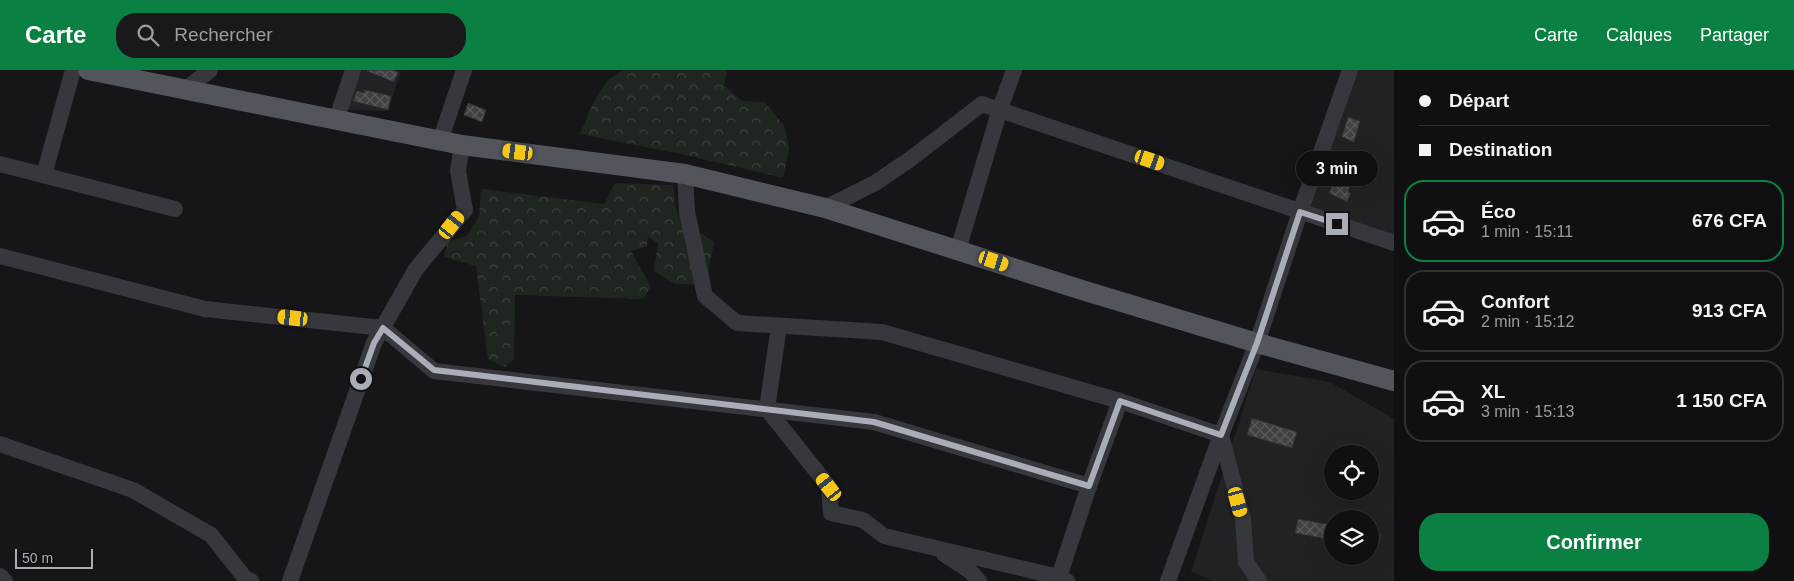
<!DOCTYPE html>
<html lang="fr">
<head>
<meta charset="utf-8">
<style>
	body { margin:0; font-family:Arial,sans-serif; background:#19191b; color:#f1f3f6; height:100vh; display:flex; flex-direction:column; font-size:19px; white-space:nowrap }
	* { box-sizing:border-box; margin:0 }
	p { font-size:16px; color:#9c9d9f }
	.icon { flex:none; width:28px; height:28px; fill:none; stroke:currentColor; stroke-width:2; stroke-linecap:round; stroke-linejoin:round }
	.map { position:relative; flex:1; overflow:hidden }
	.drawer { display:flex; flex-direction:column; background:#101012; width:400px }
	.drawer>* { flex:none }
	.banner { display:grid; align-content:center; height:110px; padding:0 25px; background:#101012 }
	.fabs { position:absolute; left:1324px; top:375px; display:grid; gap:10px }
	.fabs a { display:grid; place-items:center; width:55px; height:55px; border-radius:50%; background:#101012; box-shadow:0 5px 20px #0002,0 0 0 1px #303032; font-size:25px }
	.scale { position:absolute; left:15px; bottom:12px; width:78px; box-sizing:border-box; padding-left:5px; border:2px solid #a8adb8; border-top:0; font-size:14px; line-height:18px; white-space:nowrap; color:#a8adb8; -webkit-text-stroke:4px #111113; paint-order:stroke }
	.end { position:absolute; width:22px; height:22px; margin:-11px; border:6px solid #a8adb8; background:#111; box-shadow:0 0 0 2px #111 }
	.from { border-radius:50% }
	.bubble { position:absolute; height:35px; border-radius:18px; background:#101012; box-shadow:0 5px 20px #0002,0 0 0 1px #303032; font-size:16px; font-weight:700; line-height:35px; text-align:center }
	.car { position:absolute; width:15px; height:30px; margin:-15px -8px; border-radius:6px; box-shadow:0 0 4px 1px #0007; background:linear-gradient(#f5c518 24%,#345 0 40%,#f5c518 0 76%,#345 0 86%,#f5c518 0) }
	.banner b { display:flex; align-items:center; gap:18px; height:48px; font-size:19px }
	.banner b+b { border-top:1px solid #303032 }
	.banner i { width:12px; height:12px; background:#f1f3f6 }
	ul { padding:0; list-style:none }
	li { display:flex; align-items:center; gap:15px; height:82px; margin:0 10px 8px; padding:0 15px; border:2px solid #303032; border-radius:20px }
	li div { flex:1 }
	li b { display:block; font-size:19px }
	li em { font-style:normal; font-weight:700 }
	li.current { border-color:#0b8043 }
	li>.icon { width:45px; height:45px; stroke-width:1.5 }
	.action { display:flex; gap:10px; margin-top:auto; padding:10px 25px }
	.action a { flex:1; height:58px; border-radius:20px; background:#0b8043; color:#fff; font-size:20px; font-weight:700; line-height:58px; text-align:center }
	header { display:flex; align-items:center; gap:30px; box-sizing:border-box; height:70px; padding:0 25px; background:#0b8043; color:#fff }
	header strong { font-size:24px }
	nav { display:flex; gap:28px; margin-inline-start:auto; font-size:18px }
	.search { width:350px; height:45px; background:#19191b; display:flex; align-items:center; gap:12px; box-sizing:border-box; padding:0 18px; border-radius:20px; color:#9c9d9f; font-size:19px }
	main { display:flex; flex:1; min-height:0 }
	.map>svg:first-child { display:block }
	.built { fill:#222225; fill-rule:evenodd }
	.forest { fill:url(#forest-crowns) }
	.building { fill:url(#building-cross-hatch); stroke:#303034 }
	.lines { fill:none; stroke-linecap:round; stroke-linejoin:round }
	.minor { stroke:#37383d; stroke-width:16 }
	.major { stroke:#53555c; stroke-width:20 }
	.route { stroke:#a8adb8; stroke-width:6 }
</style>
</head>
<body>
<header>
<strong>Carte</strong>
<div class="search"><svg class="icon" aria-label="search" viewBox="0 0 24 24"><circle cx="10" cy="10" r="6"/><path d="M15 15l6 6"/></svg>Rechercher</div>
<nav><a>Carte</a><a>Calques</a><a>Partager</a></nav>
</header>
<main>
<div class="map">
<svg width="1394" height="511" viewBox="0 0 1394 511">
	<defs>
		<pattern id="forest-crowns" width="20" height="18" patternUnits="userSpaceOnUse" patternTransform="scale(1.25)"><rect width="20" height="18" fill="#1e261f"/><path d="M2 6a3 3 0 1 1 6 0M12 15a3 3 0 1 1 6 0" fill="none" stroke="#3c433d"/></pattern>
		<pattern id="building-cross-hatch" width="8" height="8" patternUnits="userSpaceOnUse" patternTransform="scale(1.25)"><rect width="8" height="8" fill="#404145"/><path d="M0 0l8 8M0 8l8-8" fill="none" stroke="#595a5e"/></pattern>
	</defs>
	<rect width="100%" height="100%" fill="#161618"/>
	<g class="built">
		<polygon points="359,0 401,1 388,41 346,40"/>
		<polygon points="1357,0 1394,0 1394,169 1306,139"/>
		<path d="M 1256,299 L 1330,312 L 1394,349 L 1394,511 L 1213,511 L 1191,502 ZM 1332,384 L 1370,384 L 1370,421 L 1332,421 ZM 1332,449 L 1370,449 L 1370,486 L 1332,486 Z"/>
	</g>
	<g class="forest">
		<path d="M 623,0 L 727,0 L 724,15 L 742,31 L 764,32 L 784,55 L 789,78 L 783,108 L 681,84 L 580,64 C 591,40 598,13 623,0 Z"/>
		<polygon points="615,113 673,115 677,143 692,158 714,172 706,215 675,214 654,201 658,173 648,167 647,176 631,181 651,217 643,229 515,225 514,289 505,297 488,289 476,196 444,187 448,171 467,166 479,146 481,119 604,134"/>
	</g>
	<g class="building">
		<polygon points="367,0 393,0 398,2 394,12 367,1"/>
		<polygon points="365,20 391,26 388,40 353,31 357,21 364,23"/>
		<polygon points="468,33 486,40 482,52 464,45"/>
		<polygon points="1348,47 1360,51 1354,72 1342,67"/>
		<polygon points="1335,109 1350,116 1348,122 1351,123 1347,132 1329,123"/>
		<polygon points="1252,348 1297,362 1292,378 1247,365"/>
		<polygon points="1298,449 1332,455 1332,470 1295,463"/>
		<polygon points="1370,462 1381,465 1379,475 1370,473"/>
	</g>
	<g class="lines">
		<g class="minor">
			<polyline points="185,20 210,0"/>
			<polyline points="336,51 353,0"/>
			<polyline points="440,71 464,0"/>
			<polyline points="0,94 175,139"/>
			<polyline points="685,104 687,142 705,226 737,253 882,262 1120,331 1221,365 1243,449 1246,492 1259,511"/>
			<polyline points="44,105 73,0"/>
			<polyline points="825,138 875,113 909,90 982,34 1394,173"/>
			<polyline points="958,180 1000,39 1014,0"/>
			<polyline points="0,186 205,239 383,258 434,301 874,352 1089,416"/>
			<polyline points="779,256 767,339 829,417 831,443 863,450 884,466 1059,507 1067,511"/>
			<polyline points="0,374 133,420 211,465 245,508 251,511"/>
			<polyline points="944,484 970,501 979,511"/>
			<polyline points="0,506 5,511"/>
			<polyline points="1059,507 1089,416 1120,331"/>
			<polyline points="290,511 374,273 416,199 465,140 458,101 462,75"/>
			<polyline points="1168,511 1221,365 1257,273 1300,142 1350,0"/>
		</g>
		<polyline class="major" points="88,0 462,75 685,104 825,138 1082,220 1257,273 1394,311"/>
	</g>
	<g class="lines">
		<polyline class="route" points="361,309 374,273 383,258 434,300 874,352 1089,416 1120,331 1221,365 1257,273 1300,142 1337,154"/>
	</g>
</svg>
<div class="fabs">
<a><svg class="icon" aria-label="locate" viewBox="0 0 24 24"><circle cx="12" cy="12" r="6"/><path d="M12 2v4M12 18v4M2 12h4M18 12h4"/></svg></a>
<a><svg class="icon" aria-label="layers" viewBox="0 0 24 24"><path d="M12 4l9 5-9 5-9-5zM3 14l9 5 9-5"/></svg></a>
</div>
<div class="scale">50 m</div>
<i class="end from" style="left:361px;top:309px"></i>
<i class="end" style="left:1337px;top:154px"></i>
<div class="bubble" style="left:1296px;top:81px;width:82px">3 min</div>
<i class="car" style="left:518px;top:82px;rotate:277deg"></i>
<i class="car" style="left:1150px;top:90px;rotate:109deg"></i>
<i class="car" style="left:452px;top:155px;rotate:39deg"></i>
<i class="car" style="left:994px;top:191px;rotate:108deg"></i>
<i class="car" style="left:293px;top:248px;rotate:276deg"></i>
<i class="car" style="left:829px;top:417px;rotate:322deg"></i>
<i class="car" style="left:1238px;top:432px;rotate:165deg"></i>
</div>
<section class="drawer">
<div class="banner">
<b><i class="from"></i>Départ</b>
<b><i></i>Destination</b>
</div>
<ul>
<li class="current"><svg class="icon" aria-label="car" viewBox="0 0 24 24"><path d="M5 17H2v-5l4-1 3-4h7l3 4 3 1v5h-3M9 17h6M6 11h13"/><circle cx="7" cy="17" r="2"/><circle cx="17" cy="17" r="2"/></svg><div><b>Éco</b><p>1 min · 15:11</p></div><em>676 CFA</em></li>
<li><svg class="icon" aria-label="car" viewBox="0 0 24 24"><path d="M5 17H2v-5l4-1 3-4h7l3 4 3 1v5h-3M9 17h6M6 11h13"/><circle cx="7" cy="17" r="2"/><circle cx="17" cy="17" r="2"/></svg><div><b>Confort</b><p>2 min · 15:12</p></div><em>913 CFA</em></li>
<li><svg class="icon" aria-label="car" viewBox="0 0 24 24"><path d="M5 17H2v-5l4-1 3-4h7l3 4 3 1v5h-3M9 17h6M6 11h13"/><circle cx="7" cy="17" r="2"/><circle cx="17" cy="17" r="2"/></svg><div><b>XL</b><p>3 min · 15:13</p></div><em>1 150 CFA</em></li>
</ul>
<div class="action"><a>Confirmer</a></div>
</section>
</main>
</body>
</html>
